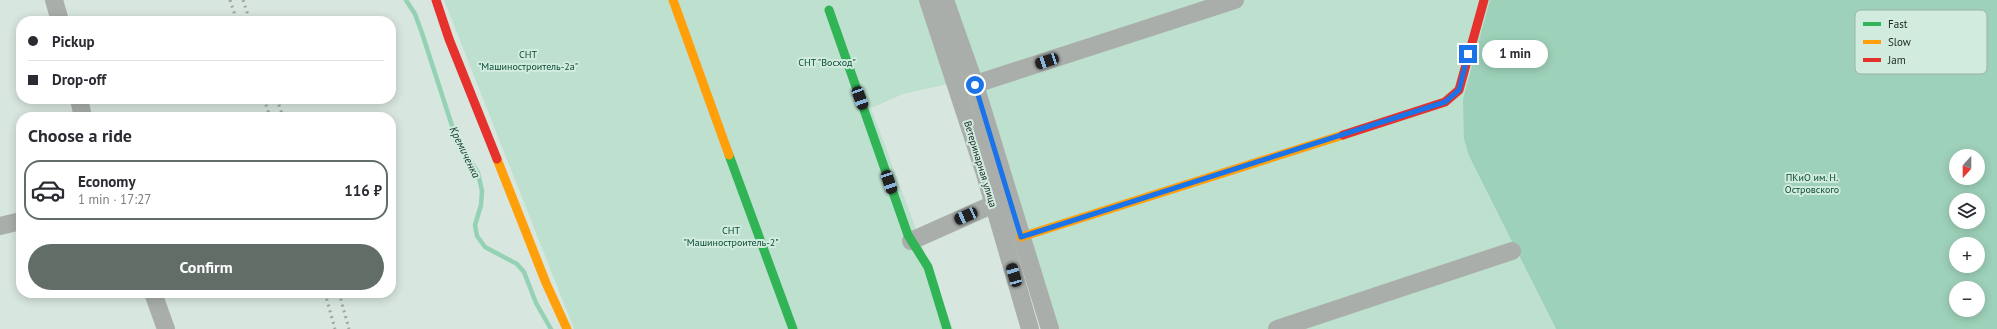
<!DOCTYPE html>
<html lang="en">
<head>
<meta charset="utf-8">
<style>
	body { margin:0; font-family:"PT Sans",sans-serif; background:#f7f7f7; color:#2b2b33; height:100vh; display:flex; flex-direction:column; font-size:15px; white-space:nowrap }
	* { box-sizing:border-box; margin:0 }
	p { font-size:13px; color:#7c7c81 }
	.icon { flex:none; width:22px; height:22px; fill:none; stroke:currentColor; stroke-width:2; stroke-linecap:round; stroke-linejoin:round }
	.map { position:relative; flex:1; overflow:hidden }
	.sheet { position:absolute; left:16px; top:112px; width:380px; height:186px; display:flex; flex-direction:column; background:#fff; border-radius:16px; box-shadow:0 2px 10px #0003 }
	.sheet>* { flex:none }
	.top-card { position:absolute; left:16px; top:16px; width:380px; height:88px; border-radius:16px; box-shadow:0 2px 10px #0003; display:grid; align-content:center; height:88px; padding:0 12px; background:#fff }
	.needle { width:26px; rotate:201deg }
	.buttons { position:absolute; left:1949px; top:149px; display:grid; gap:8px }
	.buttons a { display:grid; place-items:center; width:36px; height:36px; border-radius:50%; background:#fff; box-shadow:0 2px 10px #0003; font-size:20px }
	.end { position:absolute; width:18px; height:18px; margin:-9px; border:5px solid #1a73e8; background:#fff; box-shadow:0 0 0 2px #fff }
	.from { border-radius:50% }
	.bubble { position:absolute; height:28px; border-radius:14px; background:#fff; box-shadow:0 2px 10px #0003; font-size:13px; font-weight:800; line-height:28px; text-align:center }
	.car { position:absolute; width:12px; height:24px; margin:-12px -6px; border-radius:5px; box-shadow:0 0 3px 1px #0007; background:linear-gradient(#222 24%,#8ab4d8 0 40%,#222 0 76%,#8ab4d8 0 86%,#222 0) }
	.top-card b { display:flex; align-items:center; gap:14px; height:38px; font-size:15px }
	.top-card b+b { border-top:1px solid #e1e1e2 }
	.top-card i { width:10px; height:10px; background:#2b2b33 }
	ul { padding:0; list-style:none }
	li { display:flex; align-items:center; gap:12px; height:60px; margin:0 8px 6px; padding:0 4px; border:2px solid #e1e1e2; border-radius:16px }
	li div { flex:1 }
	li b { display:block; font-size:15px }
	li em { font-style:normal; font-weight:800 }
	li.current { border-color:#616d66 }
	li>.icon { width:36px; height:36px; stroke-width:1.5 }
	h2 { padding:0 12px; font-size:18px; line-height:48px }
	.primary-button { display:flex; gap:8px; margin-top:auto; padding:8px 12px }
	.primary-button a { flex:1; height:46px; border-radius:24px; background:#616d66; color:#fff; font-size:16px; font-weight:800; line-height:46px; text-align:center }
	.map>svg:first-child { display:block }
	.green { fill:#bee0cf }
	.forest { fill:#9ed1b9; fill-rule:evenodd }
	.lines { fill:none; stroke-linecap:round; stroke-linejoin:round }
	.stream { stroke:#95d2b5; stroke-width:4.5 }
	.street { stroke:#a9aeab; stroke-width:18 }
	.fast { stroke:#30b455; stroke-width:9 }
	.slow { stroke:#ff9f0a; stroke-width:9 }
	.jam { stroke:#e5322d; stroke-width:9 }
	.rail { stroke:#9fa5a2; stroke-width:3; stroke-dasharray:2 4; stroke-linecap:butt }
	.route { stroke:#1a73e8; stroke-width:5 }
	.labels { text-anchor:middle; stroke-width:4; stroke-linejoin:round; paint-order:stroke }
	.park-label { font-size:10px; fill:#094c34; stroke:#d1ecde }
	.street-label { font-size:10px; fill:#212c26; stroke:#d1ecde }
	.water-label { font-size:11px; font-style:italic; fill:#113526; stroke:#d1ecde }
	.key { fill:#d1ecde; stroke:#9cb2a7; stroke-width:1 }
	.key-label { font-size:11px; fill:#212c26 }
</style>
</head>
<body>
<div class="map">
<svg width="1997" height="329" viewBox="0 0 1997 329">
	<rect width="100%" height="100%" fill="#d7e6de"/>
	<g class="green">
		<polygon points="444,0 920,0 948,84 903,94 871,108 953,329 574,329"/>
		<polygon points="939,0 1490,0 1464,139 1469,156 1556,329 1042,329 968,83"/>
	</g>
	<path class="forest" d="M 1490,0 L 1997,0 L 1997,329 L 1556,329 L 1469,156 L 1464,139 L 1463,99 ZM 1956,156 L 1978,156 L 1978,178 L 1956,178 ZM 1956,200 L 1978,200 L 1978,222 L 1956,222 ZM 1956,244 L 1978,244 L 1978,266 L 1956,266 ZM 1956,288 L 1978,288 L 1978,310 L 1956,310 Z"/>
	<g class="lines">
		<polyline class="stream" points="406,0 415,14 422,33 455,135 478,173 482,191 481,205 475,225 477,236 485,247 517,264 524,272 536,303 551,329"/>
		<g class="street">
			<polyline points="54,0 60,21"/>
			<polyline points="928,0 985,174 1030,329"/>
			<polyline points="945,0 975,85 1050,329"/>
			<polyline points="963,88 1235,0"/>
			<polyline points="79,99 83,117"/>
			<polyline points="0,226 21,221"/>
			<polyline points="911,241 994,204"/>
			<polyline points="153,293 166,329"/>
			<polyline points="1277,329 1512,251"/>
		</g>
		<g class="fast">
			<polyline points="829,10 908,235 928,267 947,329"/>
			<polyline points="729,155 793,329"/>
		</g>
		<g class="slow">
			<polyline points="673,0 729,155"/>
			<polyline points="497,159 546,283 567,329"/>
			<polyline points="1021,237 1343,135"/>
		</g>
		<g class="jam">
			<polyline points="436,0 449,39 497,159"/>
			<polyline points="1343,135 1445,102 1459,90 1484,0"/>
		</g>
		<g class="rail">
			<polyline points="230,0 237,21"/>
			<polyline points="243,0 250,21"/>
			<polyline points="264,99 270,117"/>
			<polyline points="277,99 283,117"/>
			<polyline points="325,293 335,329"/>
			<polyline points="339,293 349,329"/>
		</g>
	</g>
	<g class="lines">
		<polyline class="route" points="975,85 1021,237 1445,102 1459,90 1468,54"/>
	</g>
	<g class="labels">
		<g class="park-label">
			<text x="528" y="58">СНТ<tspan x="528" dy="12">"Машиностроитель-2а"</tspan></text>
			<text x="827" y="66">СНТ "Восход"</text>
			<text x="1812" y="181">ПКиО им. Н.<tspan x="1812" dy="12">Островского</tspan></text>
			<text x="731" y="234">СНТ<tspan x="731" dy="12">"Машиностроитель-2"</tspan></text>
		</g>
		<g class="street-label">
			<text transform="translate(981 164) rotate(73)" y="4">Ветеринарная улица</text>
		</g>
		<g class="water-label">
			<text transform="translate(465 152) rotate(64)" y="4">Кремиченка</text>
		</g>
	</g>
	<rect x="1855" y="10" width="132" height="64" rx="6" class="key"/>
	<rect x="1863" y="22" width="18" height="4" fill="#30b455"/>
	<rect x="1863" y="40" width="18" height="4" fill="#ff9f0a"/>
	<rect x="1863" y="58" width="18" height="4" fill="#e5322d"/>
	<g class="key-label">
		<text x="1888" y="28">Fast</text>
		<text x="1888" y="46">Slow</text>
		<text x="1888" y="64">Jam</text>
	</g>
</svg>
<div class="buttons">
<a><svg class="needle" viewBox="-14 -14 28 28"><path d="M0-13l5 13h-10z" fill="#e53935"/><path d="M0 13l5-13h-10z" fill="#7c7c81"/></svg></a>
<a><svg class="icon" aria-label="layers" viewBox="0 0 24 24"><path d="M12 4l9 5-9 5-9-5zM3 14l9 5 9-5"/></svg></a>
<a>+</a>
<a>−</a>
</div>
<i class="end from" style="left:975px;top:85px"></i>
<i class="end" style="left:1468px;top:54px"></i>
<div class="bubble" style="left:1482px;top:40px;width:66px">1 min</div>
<i class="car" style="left:1047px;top:61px;rotate:252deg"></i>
<i class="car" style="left:860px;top:98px;rotate:160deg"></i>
<i class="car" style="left:889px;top:182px;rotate:161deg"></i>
<i class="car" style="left:966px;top:216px;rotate:246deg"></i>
<i class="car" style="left:1014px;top:275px;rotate:344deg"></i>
<div class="top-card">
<b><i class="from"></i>Pickup</b>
<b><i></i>Drop-off</b>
</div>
<section class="sheet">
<h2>Choose a ride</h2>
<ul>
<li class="current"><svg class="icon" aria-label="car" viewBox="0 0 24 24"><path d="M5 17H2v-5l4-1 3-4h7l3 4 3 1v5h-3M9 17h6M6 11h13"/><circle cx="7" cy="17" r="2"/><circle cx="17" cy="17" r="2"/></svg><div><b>Economy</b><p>1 min · 17:27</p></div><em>116 ₽</em></li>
</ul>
<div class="primary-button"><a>Confirm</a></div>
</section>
</div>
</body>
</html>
